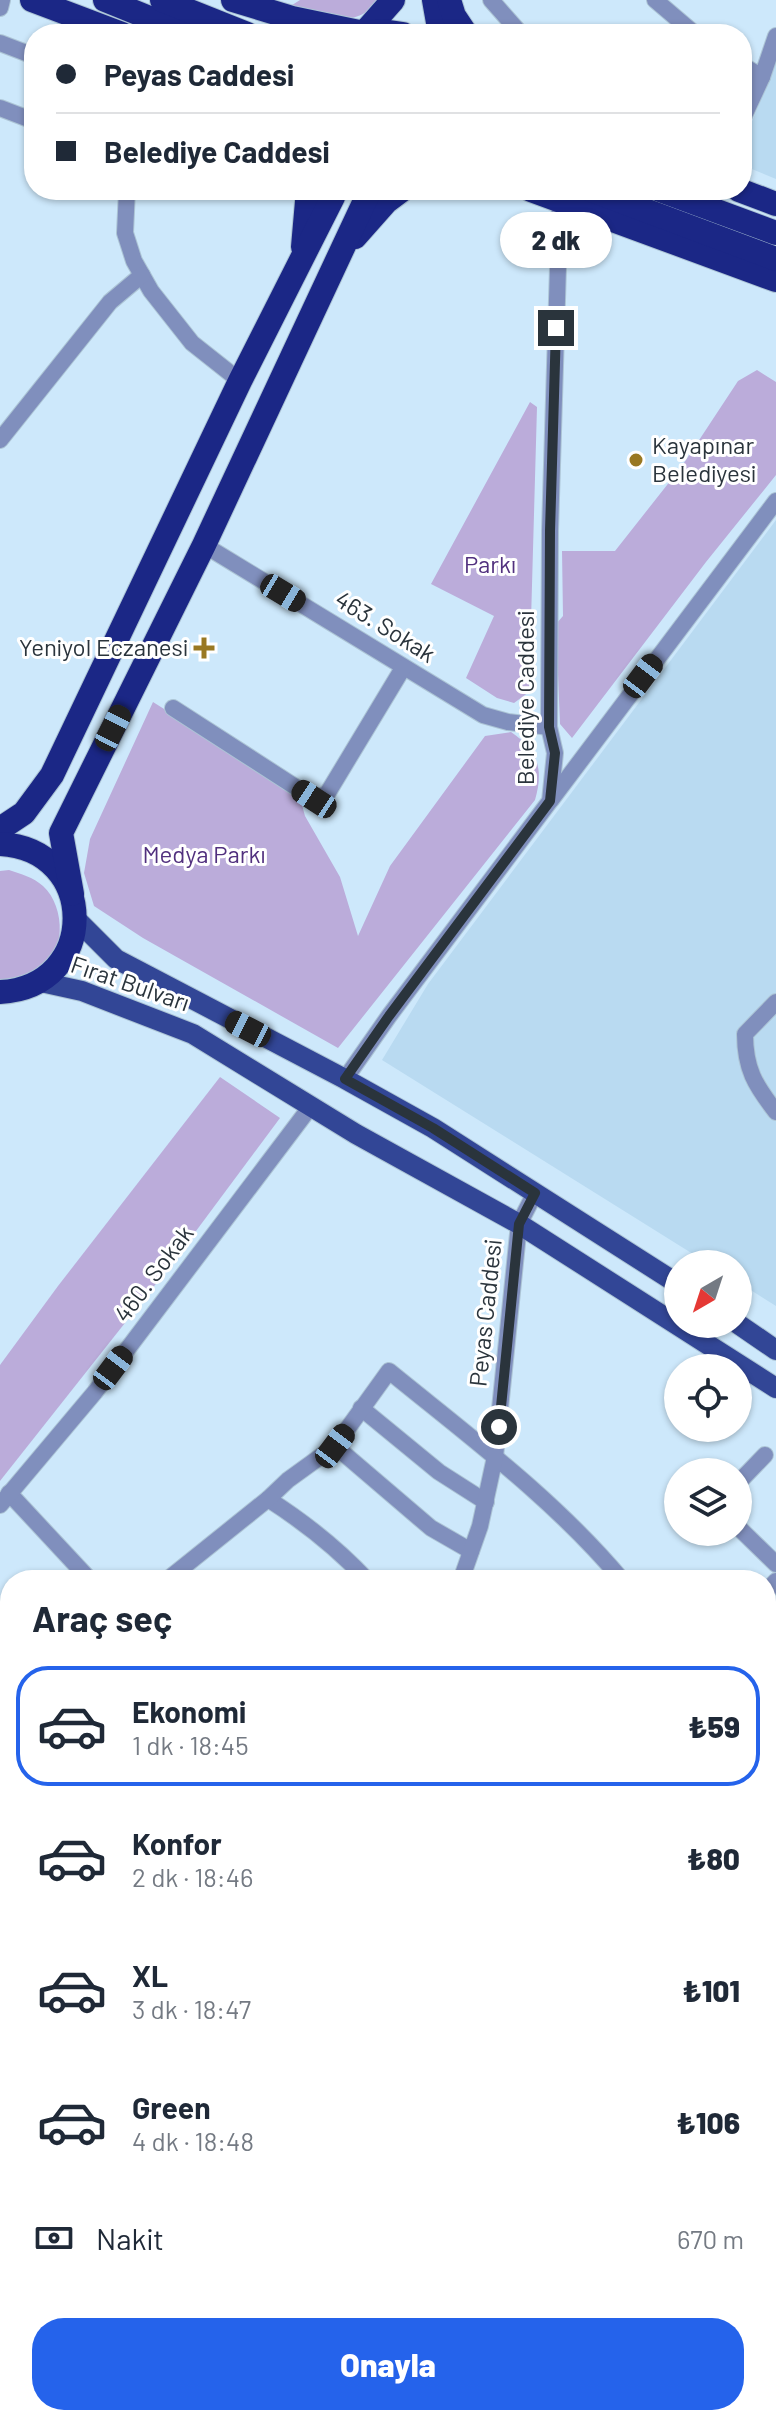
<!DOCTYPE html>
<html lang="tr">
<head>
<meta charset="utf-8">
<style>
	body { margin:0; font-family:Barlow,sans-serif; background:#f6f6f7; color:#1f2937; height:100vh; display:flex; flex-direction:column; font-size:30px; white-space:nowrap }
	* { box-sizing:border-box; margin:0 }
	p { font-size:26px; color:#747a83 }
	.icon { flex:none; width:44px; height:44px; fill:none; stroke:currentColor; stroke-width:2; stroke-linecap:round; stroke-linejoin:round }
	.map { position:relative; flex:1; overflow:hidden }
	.details { position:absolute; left:0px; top:1570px; width:776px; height:856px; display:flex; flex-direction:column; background:#fff; border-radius:32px 32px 0 0; box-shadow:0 2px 6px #0004 }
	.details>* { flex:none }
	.banner { position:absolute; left:24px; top:24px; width:728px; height:176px; border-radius:32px; box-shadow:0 2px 6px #0004; display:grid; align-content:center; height:176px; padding:0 32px; background:#fff }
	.needle { width:52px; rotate:219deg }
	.buttons { position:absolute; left:664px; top:1250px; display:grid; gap:16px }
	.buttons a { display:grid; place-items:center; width:88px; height:88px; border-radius:50%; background:#fff; box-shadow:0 2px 6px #0004; font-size:40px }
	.end { position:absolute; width:36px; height:36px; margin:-18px; border:10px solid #2a343c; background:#fff; box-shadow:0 0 0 4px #fff }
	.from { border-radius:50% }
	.bubble { position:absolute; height:56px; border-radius:28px; background:#fff; box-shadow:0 2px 6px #0004; font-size:26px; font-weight:800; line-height:56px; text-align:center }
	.car { position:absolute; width:24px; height:48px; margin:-24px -12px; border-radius:10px; box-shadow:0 0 6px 2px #0007; background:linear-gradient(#222 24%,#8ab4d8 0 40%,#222 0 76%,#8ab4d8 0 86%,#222 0) }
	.banner b { display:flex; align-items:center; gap:28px; height:76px; font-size:30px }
	.banner b+b { border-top:2px solid #e0e1e3 }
	.banner i { width:20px; height:20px; background:#1f2937 }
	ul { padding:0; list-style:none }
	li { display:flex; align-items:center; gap:24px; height:120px; margin:0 16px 12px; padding:0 16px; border:4px solid transparent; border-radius:32px }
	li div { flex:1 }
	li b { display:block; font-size:30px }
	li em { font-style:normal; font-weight:800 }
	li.active { border-color:#2563eb }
	li>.icon { width:72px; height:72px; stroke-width:1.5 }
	h2 { padding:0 32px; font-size:36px; line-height:96px }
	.pay { display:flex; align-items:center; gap:20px; height:88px; padding:0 32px; font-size:30px }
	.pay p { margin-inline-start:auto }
	.cta { display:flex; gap:16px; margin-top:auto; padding:16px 32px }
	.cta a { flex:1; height:92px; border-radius:32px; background:#2563eb; color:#fff; font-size:32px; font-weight:800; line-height:92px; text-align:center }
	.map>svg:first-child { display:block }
	.built { fill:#b9daf1 }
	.green { fill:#bbacda }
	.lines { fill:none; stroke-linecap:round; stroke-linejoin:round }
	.minor-casing { stroke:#acc4d5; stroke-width:18 }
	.major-casing { stroke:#acc4d5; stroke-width:22 }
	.highway-casing { stroke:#acc4d5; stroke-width:26 }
	.minor { stroke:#808fbd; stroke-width:16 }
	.major { stroke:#324696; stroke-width:20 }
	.highway { stroke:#1b2786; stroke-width:24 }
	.route { stroke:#2a343c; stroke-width:10 }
	.poi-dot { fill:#997822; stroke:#fff; stroke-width:3 }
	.labels { text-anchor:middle; stroke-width:6; stroke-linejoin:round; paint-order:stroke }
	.poi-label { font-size:24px; fill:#2a343c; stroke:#fff; text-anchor:start }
	.park-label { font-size:24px; fill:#51307e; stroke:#fff }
	.street-label { font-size:24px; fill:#2a343c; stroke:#fff }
</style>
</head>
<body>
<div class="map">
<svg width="776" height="2426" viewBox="0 0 776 2426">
	<rect width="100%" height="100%" fill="#cde8fb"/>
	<g class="built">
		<polygon points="776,62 776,179 742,165 742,146"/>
		<polygon points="776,520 776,1306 738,1282 738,1264 709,1264 382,1060 428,984"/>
		<polygon points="0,2116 10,2126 10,2312 0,2320"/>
	</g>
	<g class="green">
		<path d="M 300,0 L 381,0 C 350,32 326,16 289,7 Z"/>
		<polygon points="757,370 776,382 776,475 706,562 572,738 560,724 556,624 563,616 562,551 615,551 682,466 738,381"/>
		<polygon points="530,402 537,407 529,692 514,703 497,698 466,678 494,616 431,584"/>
		<path d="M 153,702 L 299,794 L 305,816 L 340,877 L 358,936 L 390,866 L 485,736 L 511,732 C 538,750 544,769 535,800 L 338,1048 L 143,938 L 94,906 L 84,873 L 90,839 Z"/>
		<path d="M 9,870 C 21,874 33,877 43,886 C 66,907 67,957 36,973 C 26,979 11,981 0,984 L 0,871 Z"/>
		<polygon points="220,1077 280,1118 170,1266 0,1481 0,1365 58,1286"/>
	</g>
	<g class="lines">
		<g class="minor-casing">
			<g id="minor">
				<polyline points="491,0 521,34"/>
				<polyline points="655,0 695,34"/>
				<polyline points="0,8 2,0"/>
				<polyline points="0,43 34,56"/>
				<polyline points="742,65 762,77"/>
				<polyline points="0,108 34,121"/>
				<polyline points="742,120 762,77 776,36"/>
				<polyline points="127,190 125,233 134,261 151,291 192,343 240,381"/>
				<polyline points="0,440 110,302 142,275"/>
				<polyline points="204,545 483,715 508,722 549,727"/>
				<polyline points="173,708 314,799 327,794 403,668"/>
				<polyline points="551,800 776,501"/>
				<path d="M 776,1002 L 745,1034 C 745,1069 755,1085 776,1112"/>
				<polyline points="345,1079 389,1016 550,801 555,753 549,727 550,531 560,201"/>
				<polyline points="361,1408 439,1472 486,1502"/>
				<polyline points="335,1446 431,1528 471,1551"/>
				<polyline points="738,1483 765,1455"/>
				<polyline points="9,1493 90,1580"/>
				<path d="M 268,1499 C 304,1522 338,1549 367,1580"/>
				<polyline points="0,1505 95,1392 311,1106"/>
				<polyline points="738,1527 776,1564"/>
				<path d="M 167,1580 L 268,1499 L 288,1480 L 335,1446 L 389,1371 C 470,1437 555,1500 622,1580"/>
				<polyline points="461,1580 480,1526 495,1457 519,1224 535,1193"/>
				<polyline points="766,1592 776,1581"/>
				<polyline points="0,1655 10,1668"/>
				<polyline points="766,1663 776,1673"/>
				<polyline points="766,1741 776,1733"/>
				<polyline points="0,1743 10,1756"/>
				<polyline points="766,1808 776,1830"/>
				<polyline points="0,1826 10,1837"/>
				<polyline points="766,1854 776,1848"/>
				<polyline points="0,1946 8,1957"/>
				<polyline points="766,1973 776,1964"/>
				<polyline points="766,2025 776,2034"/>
				<polyline points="0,2104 10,2114"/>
				<polyline points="769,2122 776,2112"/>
				<polyline points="766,2280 776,2276"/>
				<polyline points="0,2328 10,2321"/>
				<polyline points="276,2416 284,2426"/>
				<polyline points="453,2416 459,2426"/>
				<polyline points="5,2426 14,2416"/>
				<polyline points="85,2426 92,2416"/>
				<polyline points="228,2426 239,2416"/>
				<polyline points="543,2426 554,2416"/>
			</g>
		</g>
		<g class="major-casing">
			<g id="major">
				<polyline points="76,919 116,959 345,1079 433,1128 678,1284"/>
				<polyline points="41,982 82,991 193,1034 356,1134 519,1224 776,1388"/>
				<polyline points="738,1324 776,1350"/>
			</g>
		</g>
		<g class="highway-casing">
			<g id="highway">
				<polyline points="32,0 122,34"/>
				<polyline points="105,0 189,34"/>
				<polyline points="162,0 247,34"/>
				<polyline points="233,0 292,18 364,33 393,0"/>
				<polyline points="434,0 440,34"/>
				<polyline points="449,0 454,16 466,34"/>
				<polyline points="362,34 383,31 403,34"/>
				<polyline points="531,190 776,280"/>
				<polyline points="591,190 776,259"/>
				<polyline points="660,190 776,233"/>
				<polyline points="739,190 776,204"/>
				<polyline points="355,237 386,202 402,190"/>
				<polyline points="303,247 308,190"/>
				<polyline points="0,829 24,813 52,775 240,381 333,197 334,190"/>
				<path d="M 0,844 C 99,849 100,987 0,992"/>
				<polyline points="72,894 61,833 204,545 370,190"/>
			</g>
		</g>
		<use href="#minor" class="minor"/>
		<use href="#major" class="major"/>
		<use href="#highway" class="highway"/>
	</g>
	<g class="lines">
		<polyline class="route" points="499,1427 519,1224 535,1193 433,1128 345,1079 389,1016 550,801 555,753 549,727 550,531 556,328"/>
	</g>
	<g class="poi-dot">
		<circle cx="636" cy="460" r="8"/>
		<path d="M200 636h8v8h8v8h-8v8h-8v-8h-8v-8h8z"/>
	</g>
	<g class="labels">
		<g class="poi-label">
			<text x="652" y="454">Kayapınar<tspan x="652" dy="28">Belediyesi</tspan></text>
			<text x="188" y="656" text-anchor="end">Yeniyol Eczanesi</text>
		</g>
		<g class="park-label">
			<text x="490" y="573">Parkı</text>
			<text x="204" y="863">Medya Parkı</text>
		</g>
		<g class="street-label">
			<text transform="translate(385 627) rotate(32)" y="8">463. Sokak</text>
			<text transform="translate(526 698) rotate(-90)" y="8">Belediye Caddesi</text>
			<text transform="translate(130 984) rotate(19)" y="8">Fırat Bulvarı</text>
			<text transform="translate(154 1274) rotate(-53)" y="8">460. Sokak</text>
			<text transform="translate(486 1313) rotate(-84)" y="8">Peyas Caddesi</text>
		</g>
	</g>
</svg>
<div class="buttons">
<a><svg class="needle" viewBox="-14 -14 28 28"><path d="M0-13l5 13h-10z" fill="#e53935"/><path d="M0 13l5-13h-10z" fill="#747a83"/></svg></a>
<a><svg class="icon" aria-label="locate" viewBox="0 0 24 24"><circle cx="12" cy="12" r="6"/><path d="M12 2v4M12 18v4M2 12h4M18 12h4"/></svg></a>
<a><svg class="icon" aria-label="layers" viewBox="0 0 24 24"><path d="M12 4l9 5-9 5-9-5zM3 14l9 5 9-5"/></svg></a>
</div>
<i class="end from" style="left:499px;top:1427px"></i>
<i class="end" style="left:556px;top:328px"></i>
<div class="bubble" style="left:500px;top:212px;width:112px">2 dk</div>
<i class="car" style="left:283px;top:593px;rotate:121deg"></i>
<i class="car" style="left:643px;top:676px;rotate:37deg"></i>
<i class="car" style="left:113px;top:728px;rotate:27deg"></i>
<i class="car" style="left:314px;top:799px;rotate:303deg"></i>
<i class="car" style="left:248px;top:1029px;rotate:297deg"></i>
<i class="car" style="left:113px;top:1368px;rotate:37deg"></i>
<i class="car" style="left:335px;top:1446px;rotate:37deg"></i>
<div class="banner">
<b><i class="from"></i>Peyas Caddesi</b>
<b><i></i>Belediye Caddesi</b>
</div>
<section class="details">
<h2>Araç seç</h2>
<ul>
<li class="active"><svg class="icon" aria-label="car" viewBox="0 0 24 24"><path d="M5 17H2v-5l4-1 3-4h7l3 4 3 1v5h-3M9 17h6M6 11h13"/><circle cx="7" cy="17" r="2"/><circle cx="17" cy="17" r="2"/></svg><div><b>Ekonomi</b><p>1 dk · 18:45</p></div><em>₺59</em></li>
<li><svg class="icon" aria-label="car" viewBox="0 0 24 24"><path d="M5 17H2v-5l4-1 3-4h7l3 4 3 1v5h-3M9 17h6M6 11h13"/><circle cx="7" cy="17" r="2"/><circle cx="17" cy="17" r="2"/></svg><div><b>Konfor</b><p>2 dk · 18:46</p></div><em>₺80</em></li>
<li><svg class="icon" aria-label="car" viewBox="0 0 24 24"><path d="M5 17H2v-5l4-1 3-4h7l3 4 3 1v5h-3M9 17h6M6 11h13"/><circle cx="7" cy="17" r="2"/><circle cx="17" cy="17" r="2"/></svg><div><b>XL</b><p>3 dk · 18:47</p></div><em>₺101</em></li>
<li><svg class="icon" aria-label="car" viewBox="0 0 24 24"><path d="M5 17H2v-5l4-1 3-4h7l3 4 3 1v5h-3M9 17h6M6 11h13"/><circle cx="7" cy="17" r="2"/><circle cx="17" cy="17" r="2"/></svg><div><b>Green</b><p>4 dk · 18:48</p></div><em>₺106</em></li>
</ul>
<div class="pay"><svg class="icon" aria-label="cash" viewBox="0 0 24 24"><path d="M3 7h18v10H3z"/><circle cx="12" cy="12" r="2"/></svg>Nakit<p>670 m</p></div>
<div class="cta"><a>Onayla</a></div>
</section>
</div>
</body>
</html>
